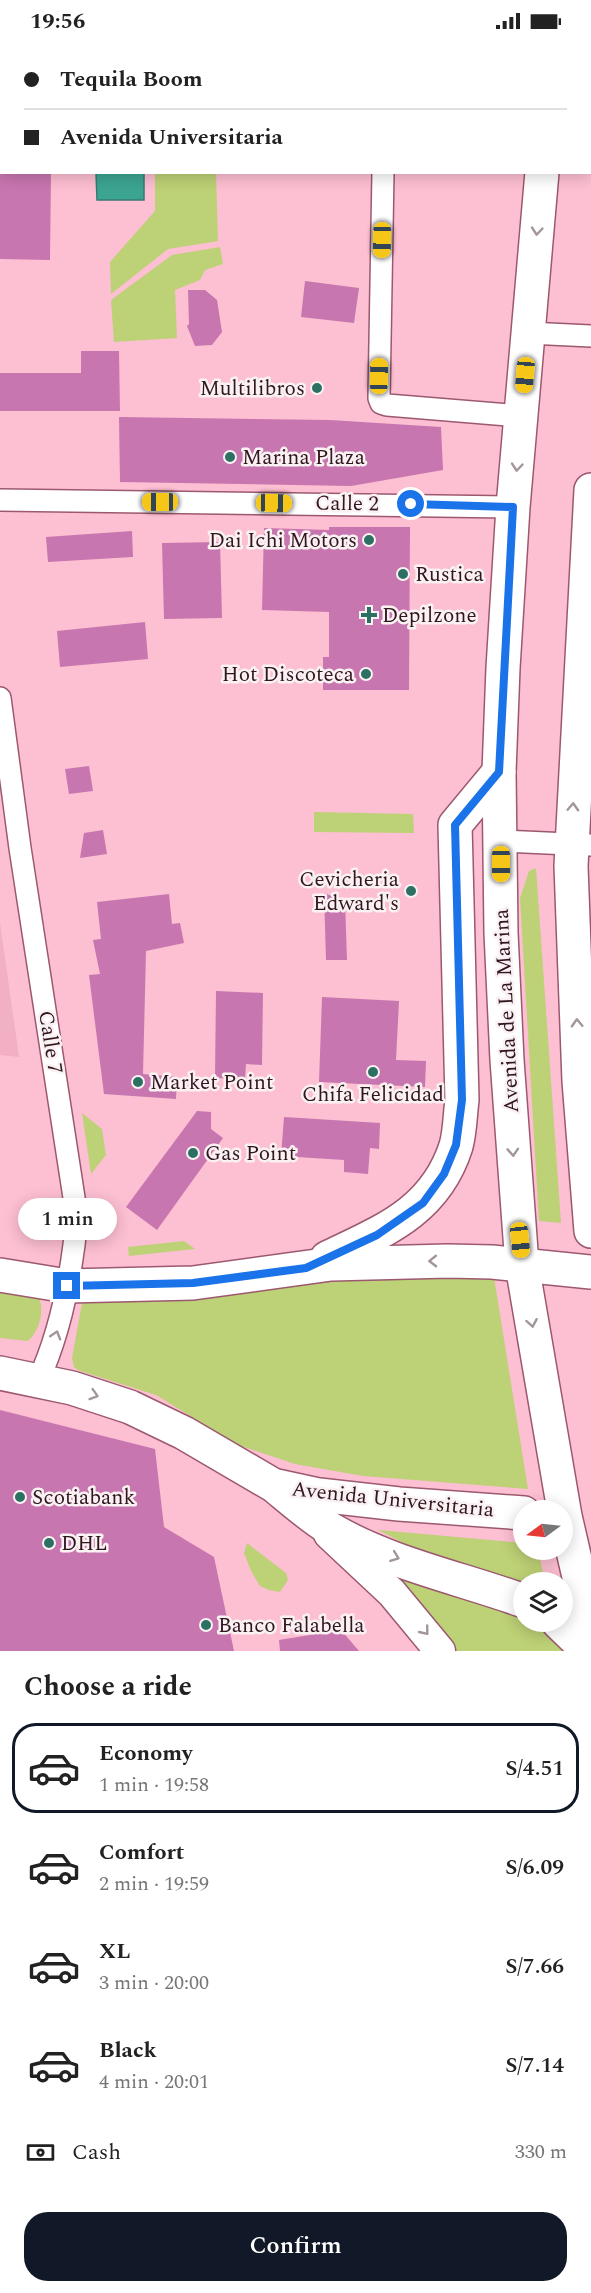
<!DOCTYPE html>
<html lang="en">
<head>
<meta charset="utf-8">
<style>
	body { margin:0; font-family:Spectral,serif; background:#f6f6f6; color:#222; height:100vh; display:flex; flex-direction:column; font-size:22px; white-space:nowrap }
	* { box-sizing:border-box; margin:0 }
	p { font-size:20px; color:#767676 }
	.icon { flex:none; width:33px; height:33px; fill:none; stroke:currentColor; stroke-width:2; stroke-linecap:round; stroke-linejoin:round }
	.map { position:relative; height:1609px; overflow:hidden }
	.panel { display:flex; flex-direction:column; background:#fff; flex:1 }
	.panel>* { flex:none }
	.banner { position:absolute; left:0px; top:0px; width:591px; height:132px; box-shadow:0 3px 15px #0003; display:grid; align-content:center; height:132px; padding:0 24px; background:#fff }
	.needle { width:39px; rotate:255deg }
	.tools { position:absolute; left:513px; top:1458px; display:grid; gap:12px }
	.tools a { display:grid; place-items:center; width:60px; height:60px; border-radius:50%; background:#fff; box-shadow:0 3px 15px #0003; font-size:30px }
	.end { position:absolute; width:27px; height:27px; margin:-14px; border:8px solid #1a73e8; background:#fff; box-shadow:0 0 0 3px #fff }
	.from { border-radius:50% }
	.bubble { position:absolute; height:42px; border-radius:21px; background:#fff; box-shadow:0 3px 15px #0003; font-size:20px; font-weight:600; line-height:42px; text-align:center }
	.car { position:absolute; width:18px; height:36px; margin:-18px -9px; border-radius:8px; box-shadow:0 0 4px 2px #0007; background:linear-gradient(#f5c518 24%,#345 0 40%,#f5c518 0 76%,#345 0 86%,#f5c518 0) }
	.banner b { display:flex; align-items:center; gap:21px; height:57px; font-size:22px }
	.banner b+b { border-top:2px solid #e0e0e0 }
	.banner i { width:15px; height:15px; background:#222 }
	ul { padding:0; list-style:none }
	li { display:flex; align-items:center; gap:18px; height:90px; margin:0 12px 9px; padding:0 12px; border:3px solid transparent; border-radius:24px }
	li div { flex:1 }
	li b { display:block; font-size:22px }
	li em { font-style:normal; font-weight:600 }
	li.on { border-color:#111827 }
	li>.icon { width:54px; height:54px; stroke-width:1.5 }
	h2 { padding:0 24px; font-size:27px; line-height:72px }
	.pay { display:flex; align-items:center; gap:15px; height:66px; padding:0 24px; font-size:22px }
	.pay p { margin-inline-start:auto }
	.action { display:flex; gap:12px; margin-top:auto; padding:12px 24px }
	.action a { flex:1; height:69px; border-radius:24px; background:#111827; color:#fff; font-size:24px; font-weight:600; line-height:69px; text-align:center }
	.status { display:flex; justify-content:space-between; align-items:center; height:42px; padding:0 30px; background:#fff; direction:ltr }
	.status svg { height:16px; fill:currentColor }
	.map>svg:first-child { display:block }
	.built { fill:#f2b0c4 }
	.green { fill:#bdd176 }
	.water { fill:#3ca592; stroke:#397a70; stroke-width:1.5 }
	.building { fill:#c876af }
	.lines { fill:none; stroke-linecap:round; stroke-linejoin:round }
	.street-casing { stroke:#9c586f; stroke-width:24 }
	.secondary-casing { stroke:#9c586f; stroke-width:33 }
	.primary-casing { stroke:#9c586f; stroke-width:36 }
	.street { stroke:#fff; stroke-width:21 }
	.secondary { stroke:#fff; stroke-width:30 }
	.primary { stroke:#fff; stroke-width:33 }
	.oneway { stroke:#a2969a }
	.route { stroke:#1a73e8; stroke-width:8 }
	.poi-dot { fill:#2b7063; stroke:#faf1f3; stroke-width:2 }
	.labels { text-anchor:middle; stroke-width:5; stroke-linejoin:round; paint-order:stroke }
	.poi-label { font-size:21px; fill:#31151f; stroke:#faf1f3; text-anchor:start }
	.street-label { font-size:21px; fill:#31151f; stroke:#faf1f3 }
</style>
</head>
<body>
<div class="status"><b>19:56</b><svg viewBox="0 0 49 12"><path d="M0 12V9h3v3zM5 12V6h3v6zM10 12V3h3v9zM15 12V0h3v12zM26 1h20v11H26zM47 4h2v5h-2z"/></svg></div>
<div class="map">
<svg width="591" height="1609" viewBox="0 0 591 1609">
	<rect width="100%" height="100%" fill="#fdbfd2"/>
	<polygon class="built" points="0,881 19,1015 0,1013"/>
	<g class="green">
		<polygon points="32,0 122,0 31,1"/>
		<polygon points="155,131 216,131 218,199 168,207 111,252 110,220 155,169"/>
		<polygon points="220,205 223,222 205,228 200,238 175,248 177,296 114,300 111,258 172,213"/>
		<polygon points="314,770 413,772 414,791 314,790"/>
		<polygon points="536,826 561,1181 539,1179 520,856 529,829"/>
		<polygon points="82,1071 102,1087 106,1113 91,1132"/>
		<polygon points="184,1199 195,1207 129,1214 128,1205"/>
		<polygon points="337,1231 494,1235 528,1447 363,1434 295,1422 238,1403 156,1353 80,1329 74,1325 72,1316 82,1261 84,1258"/>
		<path d="M 0,1244 L 38,1253 C 45,1268 40,1288 28,1299 L 0,1296 Z"/>
		<polygon points="378,1488 523,1501 524,1508 538,1508 545,1540 524,1540 523,1545 429,1514"/>
		<polygon points="247,1501 286,1531 288,1538 280,1550 269,1548 260,1544 251,1529 244,1511"/>
		<path d="M 372,1517 L 429,1545 L 523,1575 L 524,1580 C 541,1580 553,1596 562,1609 L 451,1609 Z"/>
	</g>
	<polygon class="water" points="96,131 144,131 144,158 97,158"/>
	<g class="building">
		<polygon points="0,130 51,130 50,218 0,217"/>
		<polygon points="305,239 359,246 354,281 301,275"/>
		<polygon points="188,248 205,248 217,258 222,290 212,303 195,304 187,284 189,282"/>
		<polygon points="81,309 119,309 120,369 0,369 0,331 81,331"/>
		<polygon points="119,375 330,378 441,385 443,428 351,444 120,440"/>
		<polygon points="329,485 410,485 409,648 323,648 323,615 329,615 329,570 262,568 264,486 329,488"/>
		<polygon points="132,489 133,515 48,520 46,495"/>
		<polygon points="220,500 222,576 164,577 162,501"/>
		<polygon points="145,580 148,617 60,625 57,589"/>
		<polygon points="89,724 93,749 69,752 65,727"/>
		<polygon points="103,788 107,812 80,816 84,791"/>
		<polygon points="324,851 345,859 347,918 326,918"/>
		<polygon points="169,852 172,882 180,881 184,901 146,909 143,1032 177,1035 176,1057 104,1052 89,933 100,932 93,898 101,897 97,860"/>
		<polygon points="216,949 263,951 262,1023 246,1022 245,1037 215,1036"/>
		<polygon points="322,955 399,959 396,1018 426,1019 425,1045 319,1040"/>
		<polygon points="197,1069 211,1070 211,1087 223,1096 157,1188 126,1165"/>
		<polygon points="284,1075 380,1081 379,1107 370,1106 368,1132 344,1130 344,1118 281,1114"/>
		<polygon points="0,1368 155,1407 164,1485 214,1515 234,1609 0,1609"/>
		<polygon points="341,1588 359,1609 280,1609 279,1598"/>
	</g>
	<g class="lines">
		<g class="street-casing">
			<g id="street">
				<polyline points="386,2 386,0"/>
				<polyline points="383,130 379,356 381,361 387,363 521,374"/>
				<polyline points="528,291 591,294"/>
				<polyline points="0,458 513,465"/>
				<path d="M 0,656 L 20,806 L 77,1175 C 72,1231 62,1287 38,1339"/>
				<polyline points="501,799 591,803"/>
			</g>
		</g>
		<g class="secondary-casing">
			<polyline id="secondary" points="329,1492 392,1551 440,1609"/>
		</g>
		<g class="primary-casing">
			<g id="primary">
				<polyline points="553,2 553,0"/>
				<polyline points="542,130 513,465 503,626 499,730 501,891 507,1018 522,1223 565,1474 591,1587"/>
				<polyline points="591,448 571,824 579,1039 591,1189"/>
				<path d="M 327,1216 C 383,1189 435,1170 456,1104 C 460,1090 460,1073 462,1058 L 455,783 L 499,730"/>
				<polyline points="0,1233 67,1244 193,1241 331,1222 448,1219 492,1220 591,1230"/>
				<polyline points="0,1331 72,1346 130,1365 184,1391 273,1443 319,1453 399,1462 524,1471"/>
				<path d="M 277,1446 C 295,1461 312,1476 332,1488 C 391,1522 460,1536 524,1559"/>
				<polyline points="558,1580 588,1609"/>
			</g>
		</g>
		<use href="#street" class="street"/>
		<use href="#secondary" class="secondary"/>
		<use href="#primary" class="primary"/>
	</g>
	<defs><path id="oneway-chevron" d="M-2-3.5L2.5 0L-2 3.5" fill="none" stroke-width="1.6" stroke-linecap="round" stroke-linejoin="round" transform="scale(1.5)"/></defs>
	<g class="oneway">
		<use href="#oneway-chevron" transform="translate(537 189) rotate(95)"/>
		<use href="#oneway-chevron" transform="translate(517 425) rotate(95)"/>
		<use href="#oneway-chevron" transform="translate(573 765) rotate(-87)"/>
		<use href="#oneway-chevron" transform="translate(577 981) rotate(-92)"/>
		<use href="#oneway-chevron" transform="translate(513 1110) rotate(86)"/>
		<use href="#oneway-chevron" transform="translate(433 1219) rotate(179)"/>
		<use href="#oneway-chevron" transform="translate(532 1281) rotate(80)"/>
		<use href="#oneway-chevron" transform="translate(56 1293) rotate(-73)"/>
		<use href="#oneway-chevron" transform="translate(94 1353) rotate(17)"/>
		<use href="#oneway-chevron" transform="translate(395 1515) rotate(21)"/>
		<use href="#oneway-chevron" transform="translate(425 1589) rotate(51)"/>
	</g>
	<g class="lines">
		<polyline class="route" points="67,1244 193,1241 306,1226 377,1193 423,1161 444,1132 456,1103 462,1058 455,783 499,730 513,465 411,462"/>
	</g>
	<g class="poi-dot">
		<circle cx="317" cy="346" r="6"/>
		<circle cx="230" cy="415" r="6"/>
		<circle cx="369" cy="498" r="6"/>
		<circle cx="403" cy="532" r="6"/>
		<path d="M366 564h6v6h6v6h-6v6h-6v-6h-6v-6h6z"/>
		<circle cx="366" cy="632" r="6"/>
		<circle cx="411" cy="849" r="6"/>
		<circle cx="373" cy="1030" r="6"/>
		<circle cx="138" cy="1040" r="6"/>
		<circle cx="193" cy="1111" r="6"/>
		<circle cx="20" cy="1455" r="6"/>
		<circle cx="49" cy="1501" r="6"/>
		<circle cx="206" cy="1583" r="6"/>
	</g>
	<g class="labels">
		<g class="poi-label">
			<text x="305" y="353" text-anchor="end">Multilibros</text>
			<text x="242" y="422">Marina Plaza</text>
			<text x="357" y="505" text-anchor="end">Dai Ichi Motors</text>
			<text x="415" y="539">Rustica</text>
			<text x="382" y="580">Depilzone</text>
			<text x="354" y="639" text-anchor="end">Hot Discoteca</text>
			<text x="399" y="844" text-anchor="end">Cevicheria<tspan x="399" dy="24">Edward's</tspan></text>
			<text x="150" y="1047">Market Point</text>
			<text x="373" y="1059" text-anchor="middle">Chifa Felicidad</text>
			<text x="205" y="1118">Gas Point</text>
			<text x="32" y="1462">Scotiabank</text>
			<text x="61" y="1508">DHL</text>
			<text x="218" y="1590">Banco Falabella</text>
		</g>
		<g class="street-label">
			<text transform="translate(347 461) rotate(1)" y="7">Calle 2</text>
			<text transform="translate(506 969) rotate(-93)" y="7">Avenida de La Marina</text>
			<text transform="translate(51 1000) rotate(81)" y="7">Calle 7</text>
			<text transform="translate(393 1457) rotate(6)" y="7">Avenida Universitaria</text>
		</g>
	</g>
</svg>
<div class="tools">
<a><svg class="needle" viewBox="-14 -14 28 28"><path d="M0-13l5 13h-10z" fill="#e53935"/><path d="M0 13l5-13h-10z" fill="#767676"/></svg></a>
<a><svg class="icon" aria-label="layers" viewBox="0 0 24 24"><path d="M12 4l9 5-9 5-9-5zM3 14l9 5 9-5"/></svg></a>
</div>
<i class="end from" style="left:411px;top:462px"></i>
<i class="end" style="left:67px;top:1244px"></i>
<div class="bubble" style="left:18px;top:1156px;width:99px">1 min</div>
<i class="car" style="left:382px;top:198px;rotate:181deg"></i>
<i class="car" style="left:525px;top:333px;rotate:185deg"></i>
<i class="car" style="left:379px;top:334px;rotate:1deg"></i>
<i class="car" style="left:160px;top:460px;rotate:270deg"></i>
<i class="car" style="left:274px;top:461px;rotate:91deg"></i>
<i class="car" style="left:501px;top:822px;rotate:180deg"></i>
<i class="car" style="left:520px;top:1198px;rotate:174deg"></i>
<div class="banner">
<b><i class="from"></i>Tequila Boom</b>
<b><i></i>Avenida Universitaria</b>
</div>
</div>
<section class="panel">
<h2>Choose a ride</h2>
<ul>
<li class="on"><svg class="icon" aria-label="car" viewBox="0 0 24 24"><path d="M5 17H2v-5l4-1 3-4h7l3 4 3 1v5h-3M9 17h6M6 11h13"/><circle cx="7" cy="17" r="2"/><circle cx="17" cy="17" r="2"/></svg><div><b>Economy</b><p>1 min · 19:58</p></div><em>S/4.51</em></li>
<li><svg class="icon" aria-label="car" viewBox="0 0 24 24"><path d="M5 17H2v-5l4-1 3-4h7l3 4 3 1v5h-3M9 17h6M6 11h13"/><circle cx="7" cy="17" r="2"/><circle cx="17" cy="17" r="2"/></svg><div><b>Comfort</b><p>2 min · 19:59</p></div><em>S/6.09</em></li>
<li><svg class="icon" aria-label="car" viewBox="0 0 24 24"><path d="M5 17H2v-5l4-1 3-4h7l3 4 3 1v5h-3M9 17h6M6 11h13"/><circle cx="7" cy="17" r="2"/><circle cx="17" cy="17" r="2"/></svg><div><b>XL</b><p>3 min · 20:00</p></div><em>S/7.66</em></li>
<li><svg class="icon" aria-label="car" viewBox="0 0 24 24"><path d="M5 17H2v-5l4-1 3-4h7l3 4 3 1v5h-3M9 17h6M6 11h13"/><circle cx="7" cy="17" r="2"/><circle cx="17" cy="17" r="2"/></svg><div><b>Black</b><p>4 min · 20:01</p></div><em>S/7.14</em></li>
</ul>
<div class="pay"><svg class="icon" aria-label="cash" viewBox="0 0 24 24"><path d="M3 7h18v10H3z"/><circle cx="12" cy="12" r="2"/></svg>Cash<p>330 m</p></div>
<div class="action"><a>Confirm</a></div>
</section>
</body>
</html>
